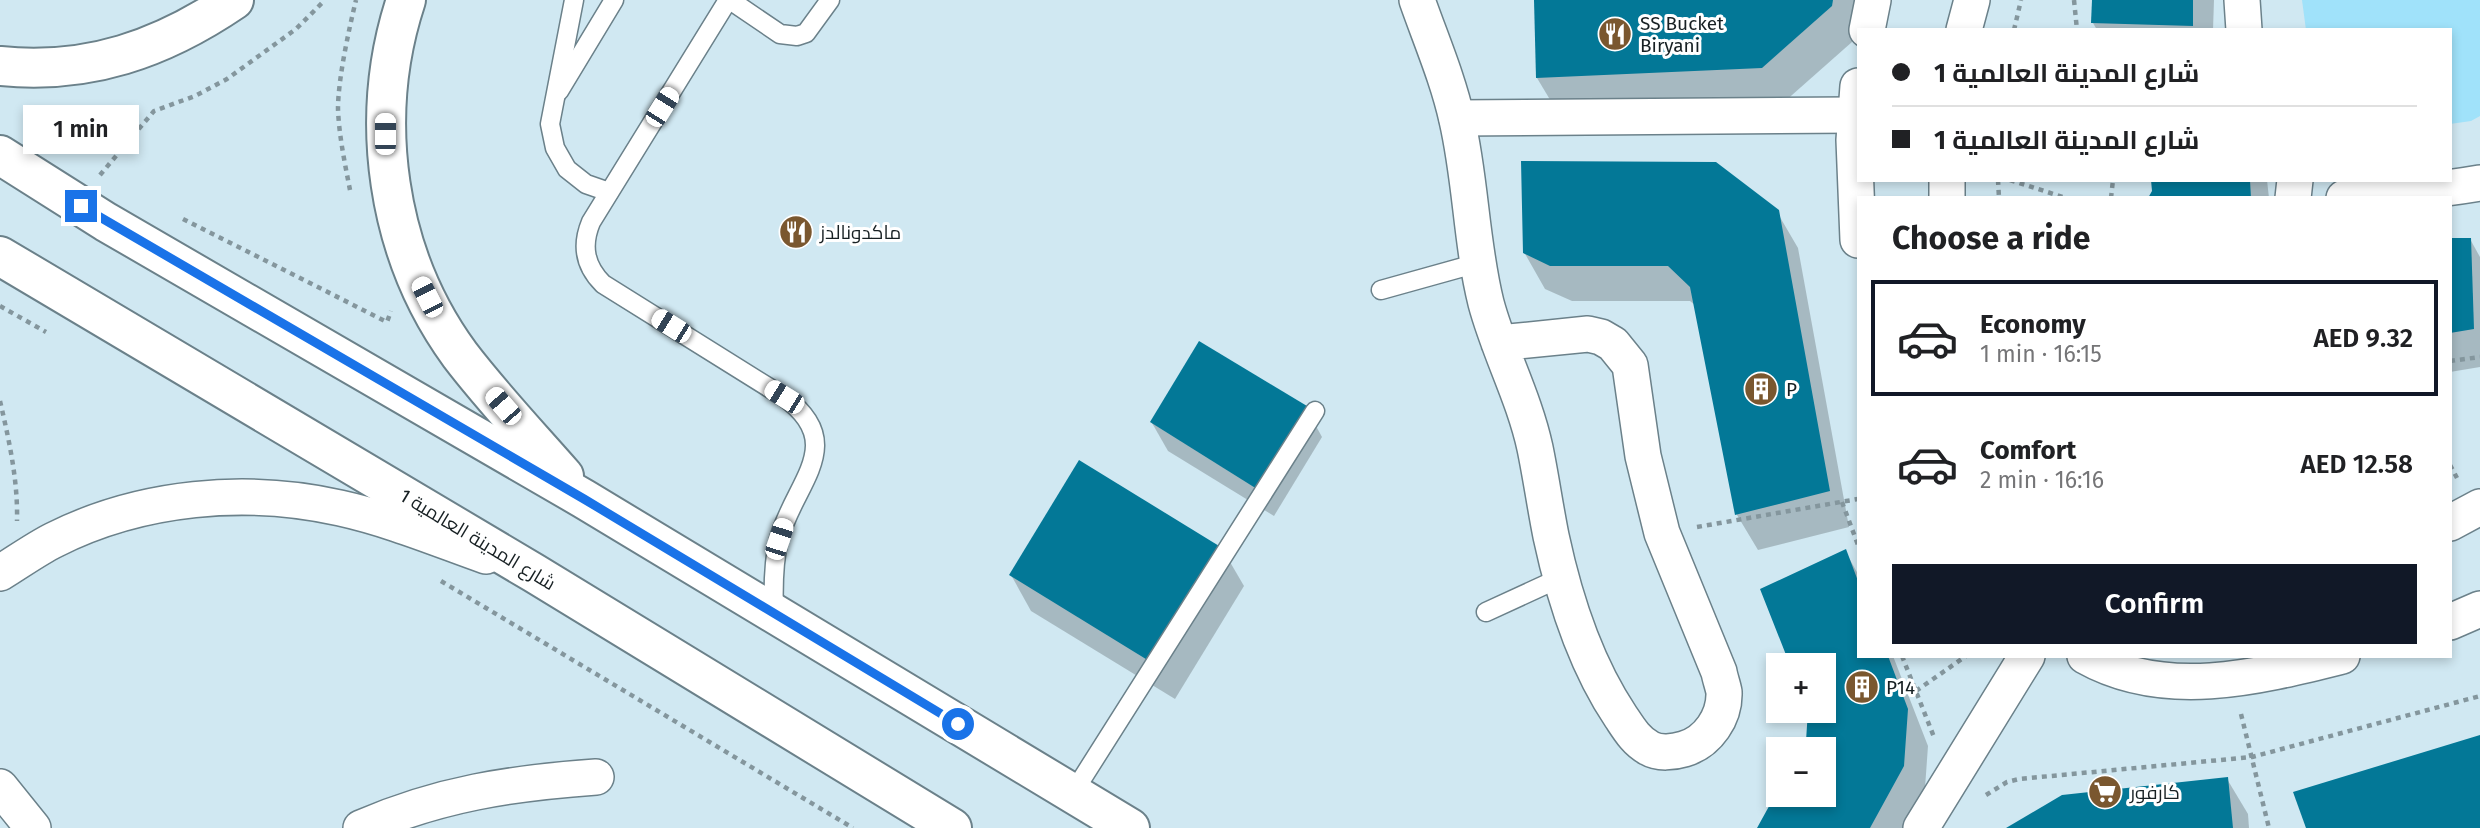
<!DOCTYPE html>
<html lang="en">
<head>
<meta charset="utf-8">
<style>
	body { margin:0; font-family:"Fira Sans",Cairo,sans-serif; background:#f2f2f2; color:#202124; height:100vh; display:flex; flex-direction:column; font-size:26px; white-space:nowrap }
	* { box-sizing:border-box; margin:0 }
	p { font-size:23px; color:#757577 }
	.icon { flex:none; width:38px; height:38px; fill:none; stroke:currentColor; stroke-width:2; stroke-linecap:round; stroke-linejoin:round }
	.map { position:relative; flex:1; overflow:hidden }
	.panel { position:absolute; left:1857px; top:196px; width:595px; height:462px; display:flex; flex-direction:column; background:#fff; border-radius:0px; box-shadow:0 4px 10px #0003 }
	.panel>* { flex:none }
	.hud { position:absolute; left:1857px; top:28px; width:595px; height:154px; border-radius:0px; box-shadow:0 4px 10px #0003; display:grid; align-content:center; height:154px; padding:0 35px; background:#fff }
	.buttons { position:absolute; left:1766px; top:653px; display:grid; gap:14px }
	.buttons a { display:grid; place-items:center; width:70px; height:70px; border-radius:0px; background:#fff; box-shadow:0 4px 10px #0003; font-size:35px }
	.end { position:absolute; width:32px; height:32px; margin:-16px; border:9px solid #1a73e8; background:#fff; box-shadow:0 0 0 4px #fff }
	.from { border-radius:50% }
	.bubble { position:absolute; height:49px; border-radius:0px; background:#fff; box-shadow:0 4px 10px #0003; font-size:23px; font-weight:600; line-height:49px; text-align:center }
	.car { position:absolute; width:21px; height:42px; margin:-21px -10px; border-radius:9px; box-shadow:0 0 5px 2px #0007; background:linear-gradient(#fff 24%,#345 0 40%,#fff 0 76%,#345 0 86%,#fff 0) }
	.hud b { display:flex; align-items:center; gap:24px; height:66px; font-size:26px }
	.hud b+b { border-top:2px solid #e0e0e0 }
	.hud i { width:18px; height:18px; background:#202124 }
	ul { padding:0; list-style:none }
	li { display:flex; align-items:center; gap:21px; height:116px; margin:0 14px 10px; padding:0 21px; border:4px solid transparent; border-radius:0px }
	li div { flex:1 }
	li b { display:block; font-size:26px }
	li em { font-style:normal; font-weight:600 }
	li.current { border-color:#111827 }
	li>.icon { width:63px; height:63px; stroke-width:1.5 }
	h2 { padding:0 35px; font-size:32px; line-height:84px }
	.cta { display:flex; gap:14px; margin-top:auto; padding:14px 35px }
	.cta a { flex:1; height:80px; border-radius:0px; background:#111827; color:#fff; font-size:28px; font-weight:600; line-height:80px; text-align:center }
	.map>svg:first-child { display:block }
	.green { fill:#a0e2fa }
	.shadow { fill:#0003 }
	.building { fill:#037897 }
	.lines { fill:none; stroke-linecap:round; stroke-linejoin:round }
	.lane-casing { stroke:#6b818a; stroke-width:21 }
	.street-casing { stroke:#6b818a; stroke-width:38 }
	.secondary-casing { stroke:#6b818a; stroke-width:42 }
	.path { stroke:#84969d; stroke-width:4.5; stroke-dasharray:5 5; stroke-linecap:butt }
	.lane { stroke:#fff; stroke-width:18 }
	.street { stroke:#fff; stroke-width:35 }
	.secondary { stroke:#fff; stroke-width:38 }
	.route { stroke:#1a73e8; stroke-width:9 }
	.labels { text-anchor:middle; stroke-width:6; stroke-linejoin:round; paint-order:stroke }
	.poi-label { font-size:19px; fill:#172023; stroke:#fff; text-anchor:start }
	.street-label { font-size:19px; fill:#172023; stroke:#fff }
</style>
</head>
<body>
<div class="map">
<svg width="2480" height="828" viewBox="0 0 2480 828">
	<rect width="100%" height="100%" fill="#d0e8f2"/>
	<polygon class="green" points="2302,0 2480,0 2480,116 2471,121 2450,124 2450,30 2306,30"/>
	<g class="shadow">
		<polygon points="1536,0 1861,0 1852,42 1783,103 1558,113 1537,78"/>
		<polygon points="2093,0 2214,0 2213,30 2097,30 2093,23"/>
		<polygon points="2153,180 2267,180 2269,198 2150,198 2153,192"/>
		<polygon points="1777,212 1798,248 1849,527 1758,550 1737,515 1696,306 1690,301 1572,301 1545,289 1524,252"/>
		<polygon points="2450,239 2470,239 2480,257 2480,367 2450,372"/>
		<polygon points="1306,408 1322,437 1274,516 1168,451 1152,423"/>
		<polygon points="1223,550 1244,586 1175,699 1031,611 1011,575"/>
		<polygon points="1845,551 1858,574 1858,656 1893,656 1928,746 1924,802 1909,828 1759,828 1778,794 1824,794 1824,749 1803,749 1824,710 1824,665 1792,665"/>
		<polygon points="2227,779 2248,814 2249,828 2010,828"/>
	</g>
	<g class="building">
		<polygon points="1534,0 1833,0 1832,6 1762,68 1536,78"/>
		<polygon points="2092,0 2193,0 2193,26 2091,23"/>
		<polygon points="1521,161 1716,162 1779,210 1830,491 1735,515 1690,287 1668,266 1550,266 1523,253"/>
		<polygon points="2151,180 2250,180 2251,198 2148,198 2152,191"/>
		<polygon points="2450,238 2471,238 2474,329 2450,333"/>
		<polygon points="1199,341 1307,406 1257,489 1150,422"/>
		<polygon points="1079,460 1224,549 1154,664 1009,575"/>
		<polygon points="1846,549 1858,581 1858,656 1888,656 1908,709 1904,766 1870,828 1757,828 1778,790 1778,794 1824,794 1824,749 1801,749 1806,741 1808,710 1824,710 1824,665 1790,665 1760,589"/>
		<polygon points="2480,735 2480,828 2306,828 2293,792"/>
		<polygon points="2228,777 2233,828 2006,828 2062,795"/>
	</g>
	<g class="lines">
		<g class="lane-casing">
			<g id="lane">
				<polyline points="574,0 550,124 555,148 567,169 586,184 609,192"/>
				<path d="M 728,0 L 591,222 C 581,246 585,266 603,284 L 784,397 C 849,444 794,483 779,539 C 773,563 773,588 774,614"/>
				<polyline points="730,0 780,34 797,36 806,33 830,0"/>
				<polyline points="559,91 614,0"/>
				<polyline points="1381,290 1478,263"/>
				<polyline points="1486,612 1562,577"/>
				<polyline points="1073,793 1315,411"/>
			</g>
		</g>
		<g class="street-casing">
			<g id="street">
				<path d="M 1417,0 C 1431,40 1448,79 1457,120 C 1471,180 1471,243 1486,303 C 1499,352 1524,397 1535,448 C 1541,477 1545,506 1551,536 C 1564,597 1586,665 1621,717 C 1629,729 1636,741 1649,748 C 1659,754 1674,752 1684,749 C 1708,742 1725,717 1724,692 C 1723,686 1720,678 1719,672 L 1662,533 L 1643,456 L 1630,365 L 1613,344 L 1601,337 L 1588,334 L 1499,343"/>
				<polyline points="2242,0 2244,30"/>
				<polyline points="1867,30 1873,0"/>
				<polyline points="1964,30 1972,0"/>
				<polyline points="1858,86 1854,140 1858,240"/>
				<polyline points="1457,118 1855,115"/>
				<path d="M 2376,180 C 2409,194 2446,189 2480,183"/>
				<polyline points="1947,198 1947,180"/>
				<polyline points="2293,198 2295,180"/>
				<polyline points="2344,198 2388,185"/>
				<polyline points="2450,523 2480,507"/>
				<path d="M 0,573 C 18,562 36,549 54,540 C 141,496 246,487 340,508 C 390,519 438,539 486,556"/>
				<polyline points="2450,622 2480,609"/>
				<path d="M 2085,656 C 2165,701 2258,677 2342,656"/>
				<polyline points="0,787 33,828"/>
				<path d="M 361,828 C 439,794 511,783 596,777"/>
				<polyline points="1921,828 2027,656"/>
			</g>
		</g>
		<g class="secondary-casing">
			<g id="secondary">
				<path d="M 406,0 C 367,118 386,254 460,355 C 492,397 529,436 564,476"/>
				<path d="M 0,66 C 88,75 162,49 234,0"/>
				<polyline points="0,155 106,222 584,499 1130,828"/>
				<polyline points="0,256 534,573 952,828"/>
			</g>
		</g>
		<g class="path">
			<polyline points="2074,0 2077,30"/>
			<polyline points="2014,30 2021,0"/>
			<polyline points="100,175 154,111 195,96 227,79 296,29 325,0"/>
			<polyline points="1998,180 1999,198"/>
			<polyline points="2010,180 2066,198"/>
			<path d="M 350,190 C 345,164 339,136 338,109 C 338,79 349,29 356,0"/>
			<polyline points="2111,198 2113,180"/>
			<polyline points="183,219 387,322 391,311"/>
			<polyline points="0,306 46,332"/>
			<polyline points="2450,361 2480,357"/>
			<path d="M 0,401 C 9,440 18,480 17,521"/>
			<polyline points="2450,465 2457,478"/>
			<polyline points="1842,502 1858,545"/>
			<polyline points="1697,527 1858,499"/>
			<polyline points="441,581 853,828"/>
			<polyline points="1902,656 1934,737"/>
			<polyline points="1916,691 1966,656"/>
			<polyline points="2241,714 2269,828"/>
			<polyline points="1986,795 2007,782 2019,779 2252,757 2480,696"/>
		</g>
		<use href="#lane" class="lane"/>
		<use href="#street" class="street"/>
		<use href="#secondary" class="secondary"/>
	</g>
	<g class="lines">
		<polyline class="route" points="81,206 584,499 958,724"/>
	</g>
	<defs>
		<g id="restaurant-disc" transform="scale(1.75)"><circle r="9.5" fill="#7a572f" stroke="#fff"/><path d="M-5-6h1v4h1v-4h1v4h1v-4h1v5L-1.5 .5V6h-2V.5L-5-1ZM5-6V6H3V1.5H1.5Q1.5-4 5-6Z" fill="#fff"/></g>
		<g id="building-disc" transform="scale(1.75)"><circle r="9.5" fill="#7a572f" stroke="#fff"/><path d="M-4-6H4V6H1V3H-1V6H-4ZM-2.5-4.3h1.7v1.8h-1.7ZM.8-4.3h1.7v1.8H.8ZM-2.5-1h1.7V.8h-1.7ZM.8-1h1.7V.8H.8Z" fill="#fff"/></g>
		<g id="supermarket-disc" transform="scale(1.75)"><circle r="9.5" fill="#7a572f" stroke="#fff"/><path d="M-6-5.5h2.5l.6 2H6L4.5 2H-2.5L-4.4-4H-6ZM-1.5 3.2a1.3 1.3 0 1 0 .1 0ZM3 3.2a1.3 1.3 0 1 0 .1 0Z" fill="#fff"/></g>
	</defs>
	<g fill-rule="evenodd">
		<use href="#restaurant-disc" x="1615" y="34"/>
		<use href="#restaurant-disc" x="796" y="232"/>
		<use href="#building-disc" x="1761" y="389"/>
		<use href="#building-disc" x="1862" y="687"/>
		<use href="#supermarket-disc" x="2105" y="792"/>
	</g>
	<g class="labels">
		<g class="poi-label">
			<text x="1640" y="30">SS Bucket<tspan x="1640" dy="22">Biryani</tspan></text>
			<text x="820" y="239">ماكدونالدز</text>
			<text x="1786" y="396">P</text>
			<text x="1886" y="694">P14</text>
			<text x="2130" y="799">كارفور</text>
		</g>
		<g class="street-label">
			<text transform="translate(478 539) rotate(31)" y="7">شارع المدينة العالمية 1</text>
		</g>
	</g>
</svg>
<div class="buttons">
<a>+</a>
<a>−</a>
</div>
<i class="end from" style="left:958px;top:724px"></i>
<i class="end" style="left:81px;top:206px"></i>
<div class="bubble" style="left:23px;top:105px;width:116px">1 min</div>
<i class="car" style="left:662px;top:107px;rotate:32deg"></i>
<i class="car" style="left:385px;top:134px;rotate:0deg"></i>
<i class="car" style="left:427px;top:297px;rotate:333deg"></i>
<i class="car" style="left:671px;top:326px;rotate:302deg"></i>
<i class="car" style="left:784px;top:397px;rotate:302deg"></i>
<i class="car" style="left:503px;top:406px;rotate:319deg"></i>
<i class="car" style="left:779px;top:539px;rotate:18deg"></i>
<div class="hud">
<b><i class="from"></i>شارع المدينة العالمية 1</b>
<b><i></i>شارع المدينة العالمية 1</b>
</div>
<section class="panel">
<h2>Choose a ride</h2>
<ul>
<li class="current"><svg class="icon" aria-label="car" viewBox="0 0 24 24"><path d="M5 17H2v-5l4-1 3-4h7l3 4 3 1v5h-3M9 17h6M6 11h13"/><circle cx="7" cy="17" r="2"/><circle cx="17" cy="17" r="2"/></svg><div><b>Economy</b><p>1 min · 16:15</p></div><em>AED 9.32</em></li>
<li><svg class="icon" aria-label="car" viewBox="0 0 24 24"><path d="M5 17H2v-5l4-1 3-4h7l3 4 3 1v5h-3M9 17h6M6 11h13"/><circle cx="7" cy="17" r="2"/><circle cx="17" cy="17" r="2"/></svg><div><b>Comfort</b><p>2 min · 16:16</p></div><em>AED 12.58</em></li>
</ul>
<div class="cta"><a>Confirm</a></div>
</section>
</div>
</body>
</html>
